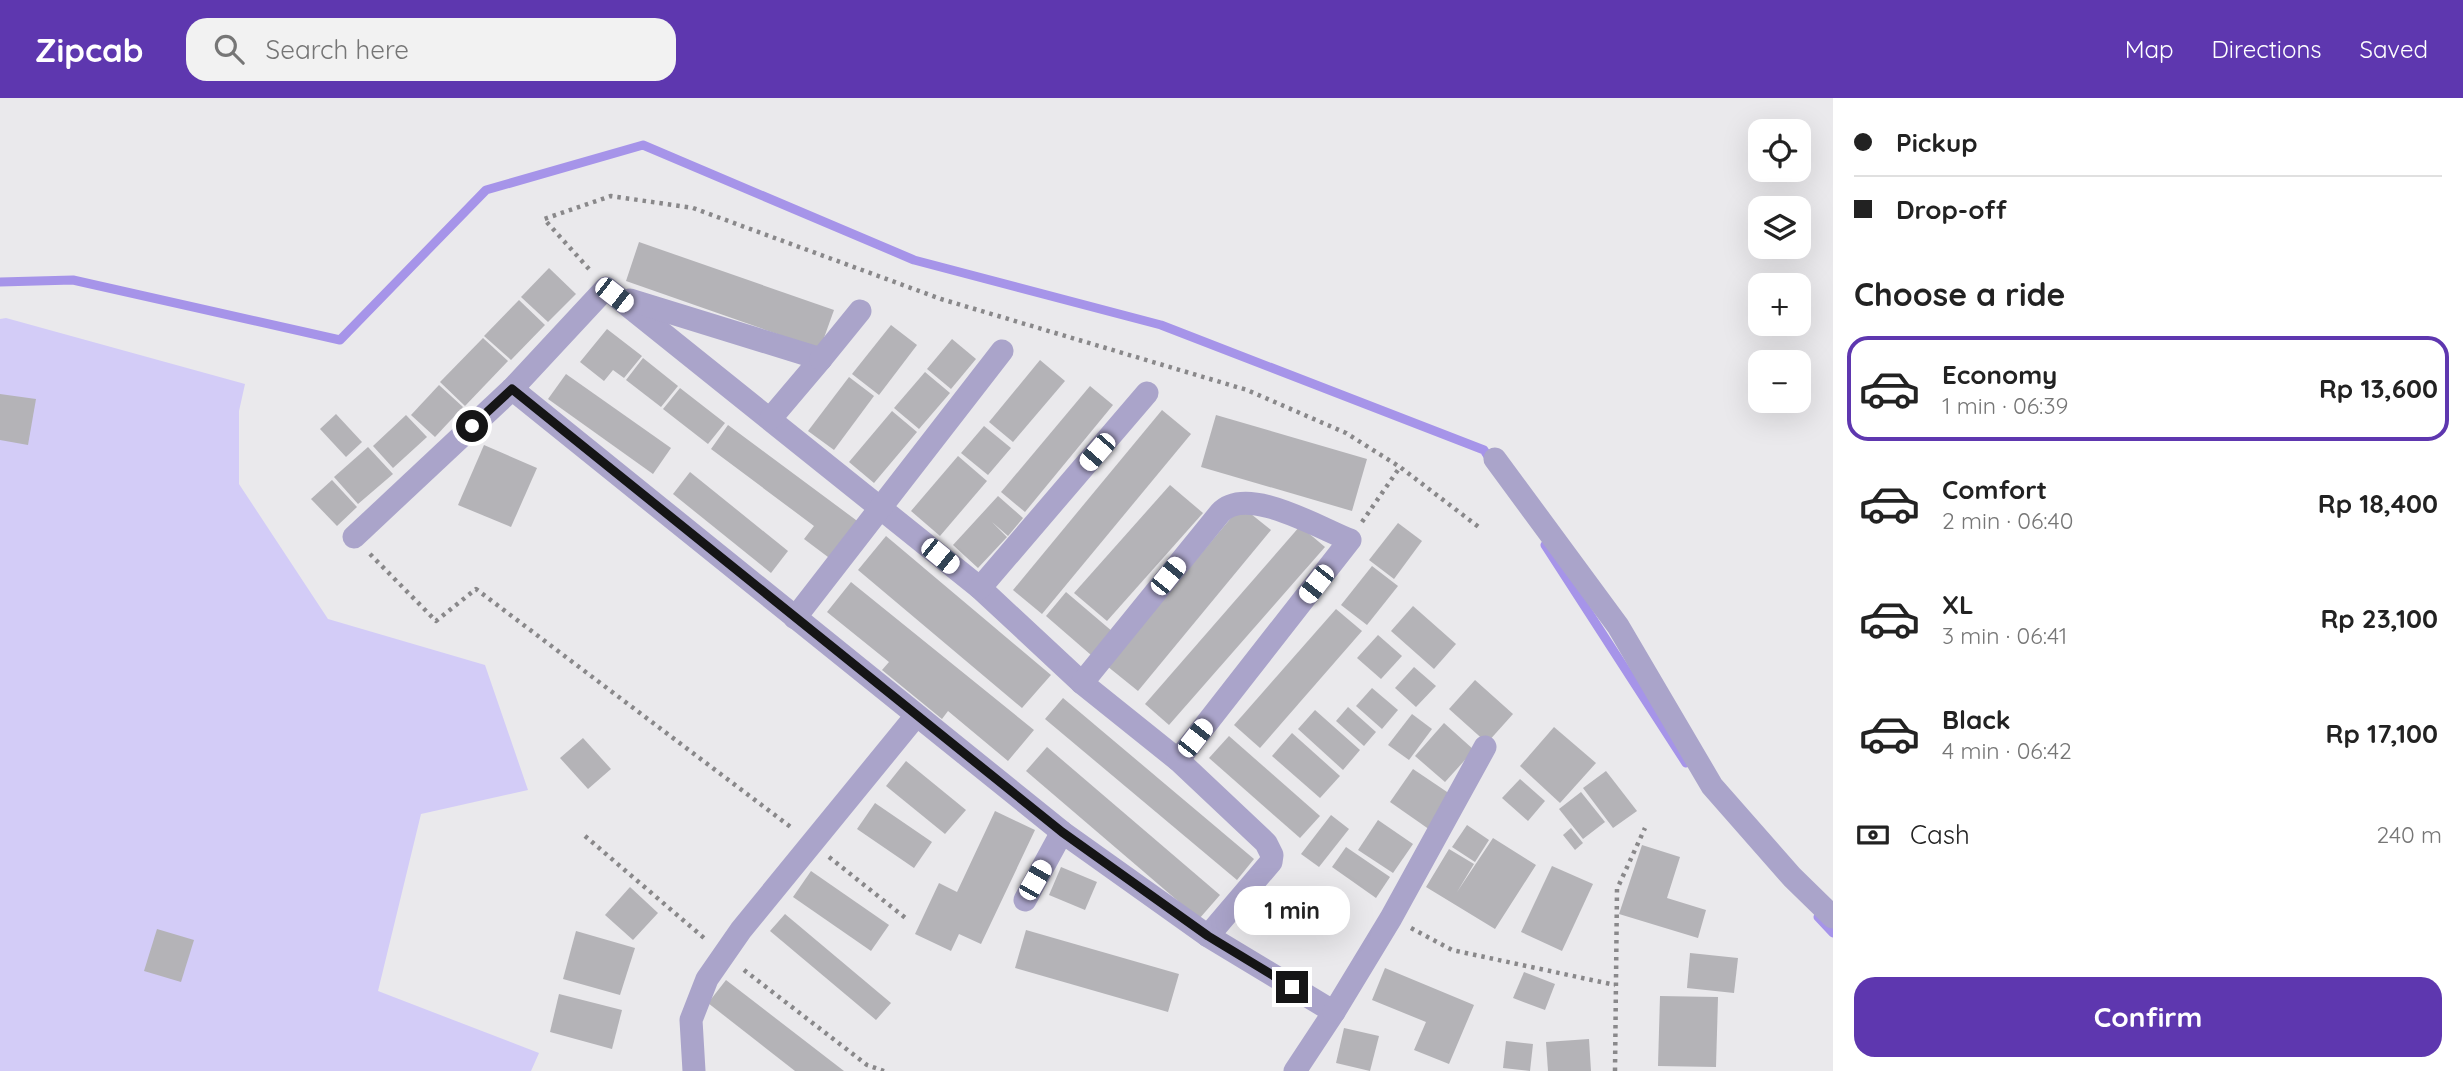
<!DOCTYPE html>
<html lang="en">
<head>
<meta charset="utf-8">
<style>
	body { margin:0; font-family:Quicksand,sans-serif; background:#f2f2f2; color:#222; height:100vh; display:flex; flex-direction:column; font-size:26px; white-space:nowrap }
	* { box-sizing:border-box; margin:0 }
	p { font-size:23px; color:#767676 }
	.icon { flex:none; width:38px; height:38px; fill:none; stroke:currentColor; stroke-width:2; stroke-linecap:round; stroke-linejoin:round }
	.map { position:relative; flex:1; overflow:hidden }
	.panel { display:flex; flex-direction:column; background:#fff; width:630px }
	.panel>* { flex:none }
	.banner { display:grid; align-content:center; height:154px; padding:0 21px; background:#fff }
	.fabs { position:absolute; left:1748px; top:21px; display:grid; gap:14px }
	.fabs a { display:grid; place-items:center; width:63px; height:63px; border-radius:14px; background:#fff; box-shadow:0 7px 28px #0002; font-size:35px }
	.end { position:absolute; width:32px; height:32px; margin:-16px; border:9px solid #151516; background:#fff; box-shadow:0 0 0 4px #fff }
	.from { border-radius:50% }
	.bubble { position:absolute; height:49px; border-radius:21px; background:#fff; box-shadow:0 7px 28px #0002; font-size:23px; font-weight:700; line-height:49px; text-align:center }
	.car { position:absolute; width:21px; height:42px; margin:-21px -10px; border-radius:9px; box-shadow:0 0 5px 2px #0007; background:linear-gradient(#fff 24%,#345 0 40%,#fff 0 76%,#345 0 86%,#fff 0) }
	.banner b { display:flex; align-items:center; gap:24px; height:66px; font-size:26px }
	.banner b+b { border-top:2px solid #e0e0e0 }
	.banner i { width:18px; height:18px; background:#222 }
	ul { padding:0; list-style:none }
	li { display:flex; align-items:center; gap:21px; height:105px; margin:0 14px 10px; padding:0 7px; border:4px solid transparent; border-radius:21px }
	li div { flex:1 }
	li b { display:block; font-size:26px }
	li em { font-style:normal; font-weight:700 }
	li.on { border-color:#5e37af }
	li>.icon { width:63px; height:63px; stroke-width:1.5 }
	h2 { padding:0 21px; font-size:32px; line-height:84px }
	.pay { display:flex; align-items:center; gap:18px; height:77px; padding:0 21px; font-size:26px }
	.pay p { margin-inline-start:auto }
	.button { display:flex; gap:14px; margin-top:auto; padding:14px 21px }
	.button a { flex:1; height:80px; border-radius:21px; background:#5e37af; color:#fff; font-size:28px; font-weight:700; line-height:80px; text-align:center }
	header { display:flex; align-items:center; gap:42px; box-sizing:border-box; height:98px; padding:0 35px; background:#5e37af; color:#fff }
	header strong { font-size:33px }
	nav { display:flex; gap:38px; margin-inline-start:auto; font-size:24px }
	.search { width:490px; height:63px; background:#f2f2f2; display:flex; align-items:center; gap:18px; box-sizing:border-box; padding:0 24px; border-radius:21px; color:#767676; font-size:26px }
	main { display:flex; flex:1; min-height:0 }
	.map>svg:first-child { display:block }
	.green { fill:#d3ccf7 }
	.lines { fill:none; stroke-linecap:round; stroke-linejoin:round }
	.stream { stroke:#a694e9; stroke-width:9 }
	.building { fill:#b4b3b7 }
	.path { stroke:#89888a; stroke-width:4.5; stroke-dasharray:3.5 5; stroke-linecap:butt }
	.street { stroke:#aaa4ca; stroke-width:23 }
	.route { stroke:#151516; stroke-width:9 }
</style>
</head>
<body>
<header>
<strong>Zipcab</strong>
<div class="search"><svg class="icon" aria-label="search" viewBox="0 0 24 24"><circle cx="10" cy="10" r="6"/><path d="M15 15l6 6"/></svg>Search here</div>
<nav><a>Map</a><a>Directions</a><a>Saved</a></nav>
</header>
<main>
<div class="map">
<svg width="1833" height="973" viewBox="0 0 1833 973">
	<rect width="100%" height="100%" fill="#eae9ec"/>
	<polygon class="green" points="6,220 245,286 239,313 239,386 328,521 485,567 528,692 421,716 378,893 539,955 531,973 0,973 0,221"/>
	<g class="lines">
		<g class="stream">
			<polyline points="0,184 73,182 340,242 486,92 643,47 914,162 1161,227 1484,352 1492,365"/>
			<polyline points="1545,447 1686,665"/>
			<polyline points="1818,819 1833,835"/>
		</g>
	</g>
	<g class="building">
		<polygon points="639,144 834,212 820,251 626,183"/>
		<polygon points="549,170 576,196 548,224 521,199"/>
		<polygon points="519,202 545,227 511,262 484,238"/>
		<polygon points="891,227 917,247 879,297 852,276"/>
		<polygon points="607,231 642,258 624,280 613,272 604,283 580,264"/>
		<polygon points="483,240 508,263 465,308 440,284"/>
		<polygon points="952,241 976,261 951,291 927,271"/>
		<polygon points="643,260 678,288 661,309 626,282"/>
		<polygon points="1040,262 1065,283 1013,344 989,324"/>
		<polygon points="925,274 950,295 919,331 894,310"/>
		<polygon points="566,276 671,350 653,376 548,301"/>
		<polygon points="849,279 874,298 834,352 808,333"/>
		<polygon points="439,287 463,309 435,339 411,317"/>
		<polygon points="1090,288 1113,307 1025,414 1001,394"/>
		<polygon points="680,290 725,325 708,346 663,311"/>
		<polygon points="0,296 36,301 28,347 0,342"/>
		<polygon points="1162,312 1191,336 1042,516 1013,492"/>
		<polygon points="892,313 917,334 874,385 849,364"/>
		<polygon points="336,316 362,344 346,359 320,331"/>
		<polygon points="406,317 427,339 393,370 373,348"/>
		<polygon points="1216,317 1367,361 1352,413 1201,369"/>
		<polygon points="728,327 860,425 832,462 804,441 814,428 711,351"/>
		<polygon points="984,328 1011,350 988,377 961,355"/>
		<polygon points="484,347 537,370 511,429 458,407"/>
		<polygon points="368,349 393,376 358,406 334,379"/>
		<polygon points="958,358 987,383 940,438 911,413"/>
		<polygon points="690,374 788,453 771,475 673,396"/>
		<polygon points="332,382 357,409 337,428 311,401"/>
		<polygon points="1170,387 1203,415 1107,523 1074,495"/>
		<polygon points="998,398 1023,420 1008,438 992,424 1007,439 978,470 953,447"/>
		<polygon points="1241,408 1271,432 1138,593 1107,568"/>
		<polygon points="1398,425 1422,443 1394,481 1369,462"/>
		<polygon points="1300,428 1325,449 1169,627 1145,606"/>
		<polygon points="886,438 1051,577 1022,610 858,472"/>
		<polygon points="1372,468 1398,488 1367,527 1341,507"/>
		<polygon points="851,484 1034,632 1008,663 948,613 942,621 882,572 889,564 827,514"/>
		<polygon points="1066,494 1113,534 1091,557 1046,518"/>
		<polygon points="1413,508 1456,546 1434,571 1391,533"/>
		<polygon points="1336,511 1362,533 1260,650 1234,627"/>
		<polygon points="1378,537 1402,558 1381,581 1357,560"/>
		<polygon points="1414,569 1436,588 1416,609 1395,590"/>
		<polygon points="1475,582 1513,616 1487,645 1449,611"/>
		<polygon points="1372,590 1398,612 1382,631 1356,608"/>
		<polygon points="1063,600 1254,761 1237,782 1045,621"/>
		<polygon points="1348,609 1376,634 1364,648 1336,623"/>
		<polygon points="1315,612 1360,652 1343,672 1298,631"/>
		<polygon points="1412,616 1432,631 1409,662 1388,647"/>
		<polygon points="1444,625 1474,652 1445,684 1415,658"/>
		<polygon points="1554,629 1596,665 1560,705 1520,668"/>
		<polygon points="1292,635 1340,678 1320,700 1272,658"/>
		<polygon points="1229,638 1320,718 1300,740 1209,660"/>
		<polygon points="583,640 611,671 588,691 560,660"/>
		<polygon points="1047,649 1220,797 1199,821 1026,673"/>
		<polygon points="906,663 966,712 945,736 886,688"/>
		<polygon points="1413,671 1456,700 1433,734 1390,704"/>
		<polygon points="1606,673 1637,713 1613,730 1583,690"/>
		<polygon points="1520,681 1545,703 1528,723 1502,700"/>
		<polygon points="1581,694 1605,724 1583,741 1559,711"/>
		<polygon points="875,705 932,744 914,770 857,731"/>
		<polygon points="995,713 1035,732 981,846 959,836 951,853 915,836 939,785 957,794"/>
		<polygon points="1331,717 1349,731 1319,769 1301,756"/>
		<polygon points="1378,722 1413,746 1393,775 1358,752"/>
		<polygon points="1467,727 1489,742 1475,764 1452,749"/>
		<polygon points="1571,730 1583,745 1575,752 1563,737"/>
		<polygon points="1493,740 1536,767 1495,831 1426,789 1449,751 1474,766 1457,794"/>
		<polygon points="1642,747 1680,759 1667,800 1706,812 1698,840 1619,816"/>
		<polygon points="1346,749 1390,779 1376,800 1332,769"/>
		<polygon points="1552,768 1593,786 1562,853 1521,834"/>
		<polygon points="1061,769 1097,784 1085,812 1049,797"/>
		<polygon points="811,773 889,827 871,853 793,799"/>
		<polygon points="630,789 658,815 633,842 605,817"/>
		<polygon points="785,816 891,905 876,922 770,833"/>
		<polygon points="157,831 194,842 181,884 144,873"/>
		<polygon points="1026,832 1179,876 1168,914 1015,870"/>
		<polygon points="576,833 635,850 620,897 563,881"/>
		<polygon points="1690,855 1738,860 1734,895 1687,890"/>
		<polygon points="1385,870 1474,907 1449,966 1414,952 1426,924 1372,902"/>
		<polygon points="1524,874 1555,886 1545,912 1513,900"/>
		<polygon points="726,882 844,973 795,973 708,905"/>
		<polygon points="559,896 622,912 612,951 550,934"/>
		<polygon points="1660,898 1718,899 1716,969 1658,968"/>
		<polygon points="1344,930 1379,938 1370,973 1336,965"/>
		<polygon points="1589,941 1591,973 1548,973 1546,944"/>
		<polygon points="1506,943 1533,946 1530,973 1503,970"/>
	</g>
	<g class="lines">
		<g class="path">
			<polyline points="589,171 544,121 611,98 693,110 941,201 1247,292 1346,335 1400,369"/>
			<polyline points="1362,424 1400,369 1480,430"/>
			<polyline points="370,456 436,523 476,491 792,730"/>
			<polyline points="585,738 704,840"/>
			<polyline points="829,759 908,822"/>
			<polyline points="1411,830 1452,852 1615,887"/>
			<polyline points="744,872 867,967 884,973"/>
			<polyline points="1615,973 1617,791 1645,730"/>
		</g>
		<g class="street">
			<polygon points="606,190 980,490 1082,585 1178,662 1266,745 1272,757 1271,764 1208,838 1062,734 512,291"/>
			<polyline points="630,202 821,261 771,320"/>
			<polyline points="821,261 860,213"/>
			<polyline points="1495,361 1618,528 1712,688 1792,779 1833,819"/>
			<polyline points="354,439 512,291"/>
			<polyline points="980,490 1147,295"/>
			<polyline points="795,520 1002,253"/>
			<path d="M 1082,585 L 1220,415 C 1246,386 1319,430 1350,442 L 1178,662"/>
			<polyline points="1025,802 1062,734"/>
			<polyline points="1208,838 1334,914 1295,973"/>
			<polyline points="1334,914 1391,820 1485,649"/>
			<polyline points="694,973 691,922 707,881 741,832 915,619"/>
		</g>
	</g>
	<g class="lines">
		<polyline class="route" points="472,328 512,291 1062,734 1208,838 1292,889"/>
	</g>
</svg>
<div class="fabs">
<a><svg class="icon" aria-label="locate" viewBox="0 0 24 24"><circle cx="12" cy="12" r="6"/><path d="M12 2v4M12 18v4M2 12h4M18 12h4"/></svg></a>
<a><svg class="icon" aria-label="layers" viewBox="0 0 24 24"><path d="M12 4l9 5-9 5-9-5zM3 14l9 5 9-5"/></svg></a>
<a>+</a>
<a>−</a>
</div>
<i class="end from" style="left:472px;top:328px"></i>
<i class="end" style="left:1292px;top:889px"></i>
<div class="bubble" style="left:1234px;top:788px;width:116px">1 min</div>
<i class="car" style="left:614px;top:197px;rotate:128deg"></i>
<i class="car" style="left:1097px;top:354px;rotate:221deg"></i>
<i class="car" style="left:940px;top:458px;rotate:129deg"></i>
<i class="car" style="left:1168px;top:478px;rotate:39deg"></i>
<i class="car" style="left:1316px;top:486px;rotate:218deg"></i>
<i class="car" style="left:1195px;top:640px;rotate:38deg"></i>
<i class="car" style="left:1035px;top:782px;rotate:30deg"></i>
</div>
<section class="panel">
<div class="banner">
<b><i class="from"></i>Pickup</b>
<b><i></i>Drop-off</b>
</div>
<h2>Choose a ride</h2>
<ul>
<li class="on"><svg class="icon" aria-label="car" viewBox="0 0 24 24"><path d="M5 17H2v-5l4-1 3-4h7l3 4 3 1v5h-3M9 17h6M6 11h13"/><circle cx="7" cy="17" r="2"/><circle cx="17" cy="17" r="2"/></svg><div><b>Economy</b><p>1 min · 06:39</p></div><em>Rp 13,600</em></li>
<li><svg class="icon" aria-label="car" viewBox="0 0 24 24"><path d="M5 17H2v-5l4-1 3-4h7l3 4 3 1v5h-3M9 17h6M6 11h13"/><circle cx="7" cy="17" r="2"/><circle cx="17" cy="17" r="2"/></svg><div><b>Comfort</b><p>2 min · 06:40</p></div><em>Rp 18,400</em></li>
<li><svg class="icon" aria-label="car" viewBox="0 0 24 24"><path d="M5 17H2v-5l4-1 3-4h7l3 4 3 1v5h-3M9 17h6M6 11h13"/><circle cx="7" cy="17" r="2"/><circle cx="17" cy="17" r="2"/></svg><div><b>XL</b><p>3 min · 06:41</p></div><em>Rp 23,100</em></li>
<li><svg class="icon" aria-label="car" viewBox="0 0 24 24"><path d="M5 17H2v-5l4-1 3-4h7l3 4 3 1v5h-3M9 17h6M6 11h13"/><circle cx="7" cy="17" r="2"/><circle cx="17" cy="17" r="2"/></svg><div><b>Black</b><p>4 min · 06:42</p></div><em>Rp 17,100</em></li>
</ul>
<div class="pay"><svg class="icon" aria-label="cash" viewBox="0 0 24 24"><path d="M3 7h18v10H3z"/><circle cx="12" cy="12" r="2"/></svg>Cash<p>240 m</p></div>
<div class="button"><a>Confirm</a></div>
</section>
</main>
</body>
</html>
